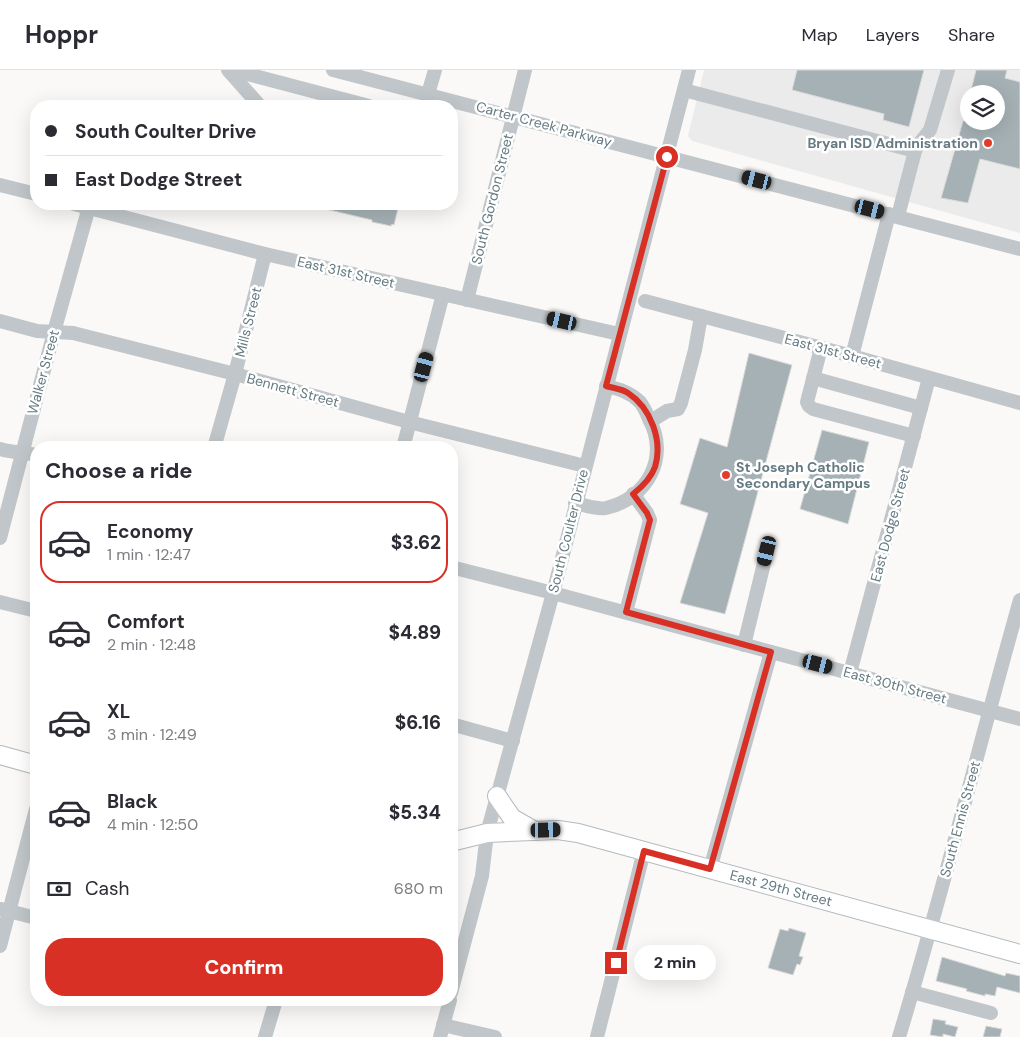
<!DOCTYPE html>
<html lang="en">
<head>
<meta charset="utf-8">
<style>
	body { margin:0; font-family:"DM Sans",sans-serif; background:#f7f7f7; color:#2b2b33; height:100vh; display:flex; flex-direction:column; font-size:19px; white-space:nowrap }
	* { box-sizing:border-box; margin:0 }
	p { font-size:16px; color:#7c7c81 }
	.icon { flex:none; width:28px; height:28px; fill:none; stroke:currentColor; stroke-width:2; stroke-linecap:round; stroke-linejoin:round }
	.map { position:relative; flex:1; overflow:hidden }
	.sheet { position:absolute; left:30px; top:371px; width:428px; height:565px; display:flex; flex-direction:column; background:#fff; border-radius:20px; box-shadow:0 5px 20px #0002 }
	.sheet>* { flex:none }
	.hud { position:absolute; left:30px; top:30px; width:428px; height:110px; border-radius:20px; box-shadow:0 5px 20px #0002; display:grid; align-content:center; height:110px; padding:0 15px; background:#fff }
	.fabs { position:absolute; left:960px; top:15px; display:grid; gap:10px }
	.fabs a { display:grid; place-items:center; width:45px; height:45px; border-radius:50%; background:#fff; box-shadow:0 5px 20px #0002; font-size:25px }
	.end { position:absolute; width:22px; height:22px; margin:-11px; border:6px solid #d93025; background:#fff; box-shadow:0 0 0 2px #fff }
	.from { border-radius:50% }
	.bubble { position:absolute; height:35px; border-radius:18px; background:#fff; box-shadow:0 5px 20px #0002; font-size:16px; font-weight:800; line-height:35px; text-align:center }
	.car { position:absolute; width:15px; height:30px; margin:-15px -8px; border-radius:6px; box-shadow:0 0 4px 1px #0007; background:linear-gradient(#222 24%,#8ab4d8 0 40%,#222 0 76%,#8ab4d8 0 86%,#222 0) }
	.hud b { display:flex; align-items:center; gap:18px; height:48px; font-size:19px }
	.hud b+b { border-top:1px solid #e1e1e2 }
	.hud i { width:12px; height:12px; background:#2b2b33 }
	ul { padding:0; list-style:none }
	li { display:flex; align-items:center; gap:15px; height:82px; margin:0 10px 8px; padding:0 5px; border:2px solid transparent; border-radius:20px }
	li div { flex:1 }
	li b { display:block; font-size:19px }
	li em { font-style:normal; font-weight:800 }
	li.active { border-color:#d93025 }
	li>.icon { width:45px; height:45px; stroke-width:1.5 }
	h2 { padding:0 15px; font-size:22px; line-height:60px }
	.pay { display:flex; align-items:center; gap:12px; height:55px; padding:0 15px; font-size:19px }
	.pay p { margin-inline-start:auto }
	.action { display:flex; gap:10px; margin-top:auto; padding:10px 15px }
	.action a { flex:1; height:58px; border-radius:20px; background:#d93025; color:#fff; font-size:20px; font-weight:800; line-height:58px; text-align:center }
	header { display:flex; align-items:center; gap:30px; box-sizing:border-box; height:70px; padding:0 25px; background:#fff; border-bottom:1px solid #e1e1e2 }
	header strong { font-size:24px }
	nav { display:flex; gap:28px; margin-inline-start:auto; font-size:18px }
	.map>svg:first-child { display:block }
	.built { fill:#eaebea; fill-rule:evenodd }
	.building { fill:#a5b1b5; stroke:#dbdbd9 }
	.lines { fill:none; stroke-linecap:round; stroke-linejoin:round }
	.major-casing { stroke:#b4babd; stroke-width:20 }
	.minor { stroke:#c0c6c9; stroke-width:14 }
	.major { stroke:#fff; stroke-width:18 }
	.route { stroke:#d93025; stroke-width:6 }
	.poi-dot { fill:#e33d2e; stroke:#fff; stroke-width:2 }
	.labels { text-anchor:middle; stroke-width:5; stroke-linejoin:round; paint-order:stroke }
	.street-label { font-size:14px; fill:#657a82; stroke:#fff }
	.poi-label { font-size:14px; font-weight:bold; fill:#657a82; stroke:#fff; text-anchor:end }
</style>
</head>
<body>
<header>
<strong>Hoppr</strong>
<nav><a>Map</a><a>Layers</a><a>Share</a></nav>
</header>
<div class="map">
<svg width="1020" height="967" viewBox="0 0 1020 967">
	<rect width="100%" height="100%" fill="#faf9f7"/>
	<path class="built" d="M 704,0 L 1020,0 L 1020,163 L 692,71 L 688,66 ZM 969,24 L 996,24 L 996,51 L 969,51 Z"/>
	<g class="building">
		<polygon points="797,0 924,0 909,57 883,50 884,44 792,20"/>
		<polygon points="976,0 1007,0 1005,8 1020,12 1020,99 980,89 968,133 941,128 963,51 996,51 996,24 970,24"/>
		<polygon points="317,134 399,134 394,155 392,154 391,156 372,152 372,150 317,137"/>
		<polygon points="749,283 792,295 725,544 680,533 708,443 680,434 700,368 727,377"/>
		<polygon points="822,360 869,372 848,454 800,439"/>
		<polygon points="789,858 806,863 799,886 803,887 800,895 797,894 793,905 768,898 780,859 788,861"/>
		<polygon points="942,887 1005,906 1006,903 1020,906 1020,923 997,917 995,926 985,924 985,926 966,921 967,919 936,911"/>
		<polygon points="933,949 946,951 945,954 958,957 955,967 943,964 943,967 930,965"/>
		<polygon points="986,956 1002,959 1000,967 983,967"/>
	</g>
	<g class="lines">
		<g class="major-casing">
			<g id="major">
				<polyline points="0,685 36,695"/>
				<polyline points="497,726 512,748 533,760"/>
				<polyline points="451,772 487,763 558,760 578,763 1020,884"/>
			</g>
		</g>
		<g class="minor">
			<polyline points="228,0 260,36"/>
			<polyline points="232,0 369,36"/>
			<polyline points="333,0 1020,179"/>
			<polyline points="684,20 915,81"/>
			<polyline points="428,24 435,0"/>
			<polyline points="0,115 36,124"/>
			<polyline points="74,134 265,184 619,264"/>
			<polyline points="898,146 915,81 918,75 930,60 948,0"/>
			<polyline points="467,230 525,0"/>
			<polyline points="645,231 852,286 1020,333"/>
			<polyline points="0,251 37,261 73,263 235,304 409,352 585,396"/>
			<polyline points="821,278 807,332 809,336 813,339 914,366"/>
			<polyline points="852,286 889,144"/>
			<polyline points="813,308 921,338"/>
			<polyline points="651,351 667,341 678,339 681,333 695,280 701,246"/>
			<polyline points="214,378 235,304 265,184"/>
			<polyline points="403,378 443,224"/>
			<path d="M 0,379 C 12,383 24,382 36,385"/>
			<path d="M 575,433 C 584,435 597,440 606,438 C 647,429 670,387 649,349 C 647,344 644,337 640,332 C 630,322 619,319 606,316"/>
			<polyline points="0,468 54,262 89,137"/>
			<polyline points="451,497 553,523 1020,649"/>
			<polyline points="0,532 36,541"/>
			<polyline points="626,542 650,450 647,443 633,424"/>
			<polyline points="744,575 767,481"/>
			<polyline points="850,603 929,308"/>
			<polyline points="451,654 513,671"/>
			<polyline points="710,799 771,582"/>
			<polyline points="1,839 36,848"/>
			<polyline points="0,876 36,739"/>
			<polyline points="912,922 991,943"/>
			<polyline points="451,923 482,806 487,763 553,523 689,0"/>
			<polyline points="443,955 495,967"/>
			<polyline points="265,967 276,930"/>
			<polyline points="440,967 450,930"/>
			<polyline points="597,967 644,781"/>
			<path d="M 899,967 C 943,822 979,675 1020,530"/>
		</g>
		<use href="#major" class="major"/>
	</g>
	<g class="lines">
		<path class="route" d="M 616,893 L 644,781 L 710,799 L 771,582 L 626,542 L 650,450 L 647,443 L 633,424 C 642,417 651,408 655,397 C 663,371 651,338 628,323 C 622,319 613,318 606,316 L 667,87"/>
	</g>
	<g class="poi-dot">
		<circle cx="988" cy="73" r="5"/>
		<circle cx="726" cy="405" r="5"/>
	</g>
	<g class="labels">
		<g class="street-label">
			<text transform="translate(544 54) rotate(15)" y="5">Carter Creek Parkway</text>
			<text transform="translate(492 129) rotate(-76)" y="5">South Gordon Street</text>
			<text transform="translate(346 202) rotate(13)" y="5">East 31st Street</text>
			<text transform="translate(248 252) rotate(-76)" y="5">Mills Street</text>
			<text transform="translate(833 281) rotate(15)" y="5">East 31st Street</text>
			<text transform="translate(43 302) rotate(-75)" y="5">Walker Street</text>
			<text transform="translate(293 320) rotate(15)" y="5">Bennett Street</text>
			<text transform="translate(890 455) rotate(-75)" y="5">East Dodge Street</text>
			<text transform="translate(568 461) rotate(-76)" y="5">South Coulter Drive</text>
			<text transform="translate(895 615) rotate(15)" y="5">East 30th Street</text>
			<text transform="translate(960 749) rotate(-75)" y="5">South Ennis Street</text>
			<text transform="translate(781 818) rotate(15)" y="5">East 29th Street</text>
		</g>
		<g class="poi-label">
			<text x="978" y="78">Bryan ISD Administration</text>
			<text x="736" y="402" text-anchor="start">St Joseph Catholic<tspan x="736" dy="16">Secondary Campus</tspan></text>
		</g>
	</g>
</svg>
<div class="fabs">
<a><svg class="icon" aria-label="layers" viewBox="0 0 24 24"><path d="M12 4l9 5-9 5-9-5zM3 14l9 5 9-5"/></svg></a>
</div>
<i class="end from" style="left:667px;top:87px"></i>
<i class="end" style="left:616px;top:893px"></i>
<div class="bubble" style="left:634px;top:875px;width:82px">2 min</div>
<i class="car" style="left:757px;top:110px;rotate:284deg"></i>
<i class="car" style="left:870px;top:139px;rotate:104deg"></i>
<i class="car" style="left:562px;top:251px;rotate:283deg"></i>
<i class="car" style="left:424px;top:297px;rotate:15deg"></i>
<i class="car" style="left:767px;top:481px;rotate:194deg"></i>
<i class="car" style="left:818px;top:594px;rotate:104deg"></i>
<i class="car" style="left:546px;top:760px;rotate:89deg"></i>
<div class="hud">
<b><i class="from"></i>South Coulter Drive</b>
<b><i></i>East Dodge Street</b>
</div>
<section class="sheet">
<h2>Choose a ride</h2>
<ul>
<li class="active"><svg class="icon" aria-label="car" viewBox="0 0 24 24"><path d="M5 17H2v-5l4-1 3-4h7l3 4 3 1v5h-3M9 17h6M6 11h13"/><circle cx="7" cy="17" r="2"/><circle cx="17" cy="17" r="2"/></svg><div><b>Economy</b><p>1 min · 12:47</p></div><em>$3.62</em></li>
<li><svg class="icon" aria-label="car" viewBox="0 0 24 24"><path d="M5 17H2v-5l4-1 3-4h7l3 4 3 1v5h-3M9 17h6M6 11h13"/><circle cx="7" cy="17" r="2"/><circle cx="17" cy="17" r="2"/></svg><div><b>Comfort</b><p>2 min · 12:48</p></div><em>$4.89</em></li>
<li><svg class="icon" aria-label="car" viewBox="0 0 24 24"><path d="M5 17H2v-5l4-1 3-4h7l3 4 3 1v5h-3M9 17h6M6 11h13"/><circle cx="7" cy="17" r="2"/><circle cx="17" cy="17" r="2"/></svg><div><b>XL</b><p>3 min · 12:49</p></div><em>$6.16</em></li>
<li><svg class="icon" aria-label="car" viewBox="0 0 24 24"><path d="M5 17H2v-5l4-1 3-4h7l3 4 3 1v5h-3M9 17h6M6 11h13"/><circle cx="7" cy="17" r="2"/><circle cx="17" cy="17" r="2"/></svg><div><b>Black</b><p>4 min · 12:50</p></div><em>$5.34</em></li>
</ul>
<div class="pay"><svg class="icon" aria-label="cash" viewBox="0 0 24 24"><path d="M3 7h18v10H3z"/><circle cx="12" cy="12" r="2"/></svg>Cash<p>680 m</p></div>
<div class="action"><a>Confirm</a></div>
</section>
</div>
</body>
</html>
